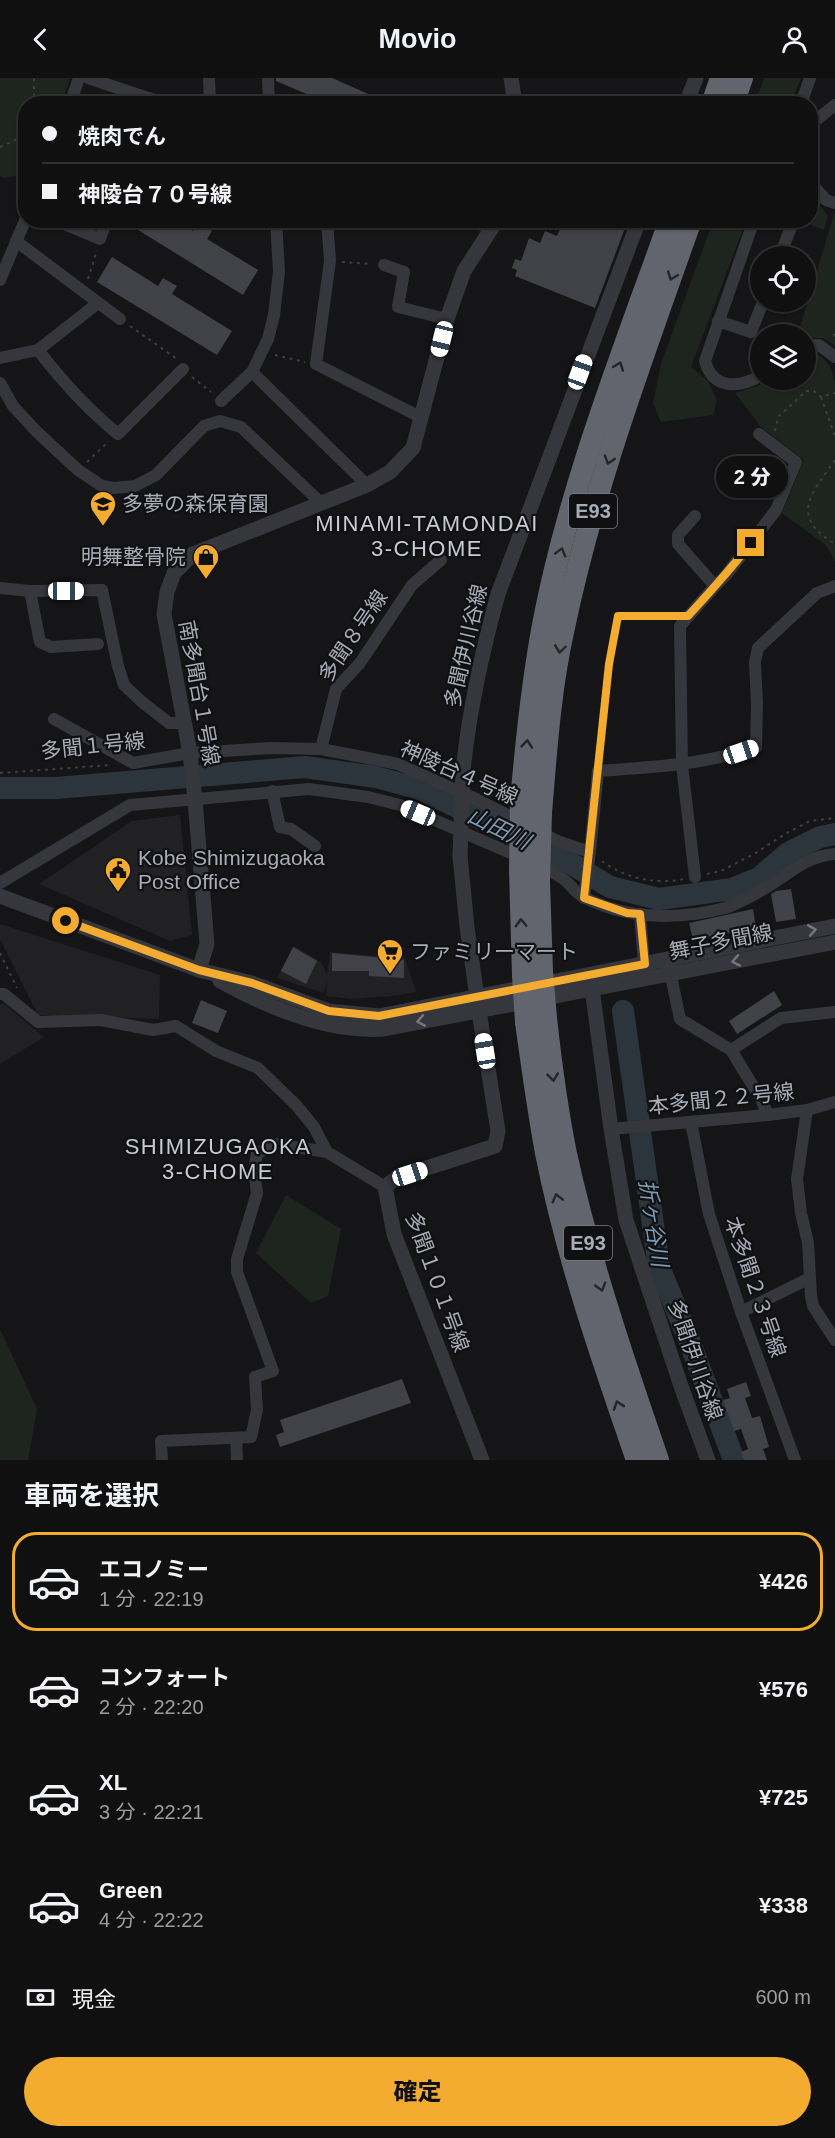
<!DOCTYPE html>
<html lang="ja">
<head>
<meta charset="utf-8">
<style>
	body { margin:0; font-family:Helvetica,"Noto Sans JP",sans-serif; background:#19191a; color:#f1f3f6; height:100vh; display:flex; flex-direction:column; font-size:22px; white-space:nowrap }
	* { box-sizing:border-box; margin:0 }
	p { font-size:20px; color:#9c9d9f }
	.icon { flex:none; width:33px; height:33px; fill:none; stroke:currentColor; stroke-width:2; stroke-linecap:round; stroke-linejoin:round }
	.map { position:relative; height:1382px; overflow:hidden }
	.side { display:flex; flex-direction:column; background:#101011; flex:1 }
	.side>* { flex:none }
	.guide { position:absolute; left:18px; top:18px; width:800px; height:132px; border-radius:24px; box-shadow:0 2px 4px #0004,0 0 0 2px #303031; display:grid; align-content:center; height:132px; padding:0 24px; background:#101011 }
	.fabs { position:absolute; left:750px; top:168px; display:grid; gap:12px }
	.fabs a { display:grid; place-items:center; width:66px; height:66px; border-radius:50%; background:#101011; box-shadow:0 2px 4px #0004,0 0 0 2px #303031; font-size:30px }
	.end { position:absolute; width:27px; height:27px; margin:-14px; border:8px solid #f4ac30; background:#111; box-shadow:0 0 0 3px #111 }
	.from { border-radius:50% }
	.bubble { position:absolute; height:42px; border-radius:21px; background:#101011; box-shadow:0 2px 4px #0004,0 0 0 2px #303031; font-size:20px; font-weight:800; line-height:42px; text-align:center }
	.car { position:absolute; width:18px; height:36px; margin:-18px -9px; border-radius:8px; box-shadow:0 0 4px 2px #0007; background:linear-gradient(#fff 24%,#345 0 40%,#fff 0 76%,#345 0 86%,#fff 0) }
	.guide b { display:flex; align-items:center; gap:21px; height:57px; font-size:22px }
	.guide b+b { border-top:2px solid #303031 }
	.guide i { width:15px; height:15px; background:#f1f3f6 }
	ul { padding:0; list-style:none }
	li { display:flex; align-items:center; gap:18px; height:99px; margin:0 12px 9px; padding:0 12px; border:3px solid transparent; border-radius:24px }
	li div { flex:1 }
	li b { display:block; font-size:22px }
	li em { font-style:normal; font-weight:800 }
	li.current { border-color:#f4ac30 }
	li>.icon { width:54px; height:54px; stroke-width:1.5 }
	h2 { padding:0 24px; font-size:27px; line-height:72px }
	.pay { display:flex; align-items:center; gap:15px; height:66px; padding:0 24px; font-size:22px }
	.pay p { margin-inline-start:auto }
	.cta { display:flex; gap:12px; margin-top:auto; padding:12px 24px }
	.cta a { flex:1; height:69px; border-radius:36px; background:#f4ac30; color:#111; font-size:24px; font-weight:800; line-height:69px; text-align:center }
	header { display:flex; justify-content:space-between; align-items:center; height:78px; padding:0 24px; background:#101011; font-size:27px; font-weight:800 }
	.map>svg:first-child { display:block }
	.built { fill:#212124 }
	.green { fill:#1d251e }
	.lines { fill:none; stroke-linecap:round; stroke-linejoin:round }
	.river { stroke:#2b353b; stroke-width:22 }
	.building { fill:#414247 }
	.path { stroke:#3c3e43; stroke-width:2; stroke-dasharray:3 4.5; stroke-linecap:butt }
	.service { stroke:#36373c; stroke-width:6 }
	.minor { stroke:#36373c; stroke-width:12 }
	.tertiary { stroke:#36373c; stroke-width:15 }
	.motorway { stroke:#62656d; stroke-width:22 }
	.tertiary-bridge { stroke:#36373c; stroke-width:15 }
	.motorway-bridge { stroke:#62656d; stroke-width:22 }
	.oneway { stroke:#242529 }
	.oneway2 { stroke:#747780 }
	.route { stroke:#f4ac30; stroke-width:8 }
	.labels { text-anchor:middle; stroke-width:4.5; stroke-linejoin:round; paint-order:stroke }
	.shield { fill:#101012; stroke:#7a7d86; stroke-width:1.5 }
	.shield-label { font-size:20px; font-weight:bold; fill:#a7acb7 }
	.poi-label { font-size:21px; fill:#a7acb7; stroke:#101012; text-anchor:start }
	.street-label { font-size:21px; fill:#a7acb7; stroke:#101012 }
	.neighbourhood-label { font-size:22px; letter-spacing:1.5px; fill:#c8cbd3; stroke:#101012 }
	.water-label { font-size:22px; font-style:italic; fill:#7d9cb3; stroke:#101012 }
</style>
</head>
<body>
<header><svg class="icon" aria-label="back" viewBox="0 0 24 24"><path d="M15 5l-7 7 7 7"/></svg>Movio<svg class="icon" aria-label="person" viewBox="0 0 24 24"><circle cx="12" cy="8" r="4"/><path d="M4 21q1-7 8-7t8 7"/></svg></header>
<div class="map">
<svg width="835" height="1382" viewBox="0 0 835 1382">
	<rect width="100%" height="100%" fill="#151517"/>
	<g class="built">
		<polygon points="180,737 192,857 170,863 39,806 132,743"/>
		<polygon points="0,846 160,897 159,941 38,937 0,861"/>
		<polygon points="294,868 321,884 327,896 330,874 405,880 416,914 394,918 352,921 326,918 327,903 324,915 277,900"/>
		<polygon points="0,926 4,926 44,959 0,986"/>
	</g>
	<g class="green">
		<polygon points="0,0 70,0 62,25 26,26 25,96 5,100 0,98"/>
		<polygon points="764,0 801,0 791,25 755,25"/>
		<polygon points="810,115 828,138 824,152 802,143 810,142"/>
		<polygon points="834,136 835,136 835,268 823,260 806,260 806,256 798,256"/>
		<polygon points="713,143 746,143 691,289 708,303 717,322 713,337 661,344 653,325 661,286"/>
		<path d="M 811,274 C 827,280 831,287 835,304 L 835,484 L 826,467 L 782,435 L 804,382 L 761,349 L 735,315 L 758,308 L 767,302 L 806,302 L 806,277 Z"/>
		<polygon points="286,1117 341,1151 328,1218 311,1225 256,1175"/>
		<polygon points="0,1251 37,1331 28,1382 0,1382"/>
	</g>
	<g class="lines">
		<g class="river">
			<polyline points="0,710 56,710 305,689 376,699 420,711 567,783 610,809 659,821 732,811 759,800 788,775 820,759 835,756"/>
			<polyline points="623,933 659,1189 689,1262 734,1382"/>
		</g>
	</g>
	<g class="building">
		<polygon points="276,0 332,0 391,26 330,26 276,3"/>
		<polygon points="122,142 177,142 193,153 198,145 212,153 207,161 258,192 243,217"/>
		<polygon points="574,142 628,142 595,230 515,198 517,192 512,190 515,181 521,183 529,160 540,165 545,153 557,158 562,147 571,151"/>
		<polygon points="112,179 158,208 163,200 177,208 172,216 232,253 217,277 97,204"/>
		<polygon points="791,811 796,841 776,844 771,816 776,813"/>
		<polygon points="753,831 756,850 693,862 689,845"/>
		<polygon points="293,869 317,883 306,906 281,893"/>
		<polygon points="332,875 404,882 404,900 369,898 369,893 332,893"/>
		<polygon points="774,913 782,927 737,956 729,943"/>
		<polygon points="201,922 227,933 218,955 192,945"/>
		<polygon points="402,1301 411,1325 280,1369 276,1357 284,1354 280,1342"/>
		<polygon points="746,1304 751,1318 745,1320 752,1340 760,1338 769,1369 763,1371 767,1382 744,1382 741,1374 748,1371 741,1351 734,1353 723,1322 730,1320 727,1311"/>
	</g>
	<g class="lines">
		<g class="path">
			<polyline points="34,26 34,0"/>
			<polyline points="0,69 19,60 26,53"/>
			<polyline points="342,184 372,186"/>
			<polyline points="88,201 97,172"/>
			<polyline points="130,248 177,281"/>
			<polyline points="833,256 835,258"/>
			<polyline points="275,277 305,284"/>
			<polyline points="756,286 760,272"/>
			<polyline points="192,299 211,314"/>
			<polyline points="821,319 835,358"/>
			<polyline points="775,353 778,339 806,313 814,313 821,319 835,315"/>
			<path d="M 835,382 C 812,415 788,438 835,466"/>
			<polyline points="87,384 109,363"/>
			<polyline points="0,695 111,687"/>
			<path d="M 602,783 C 624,800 656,807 684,801"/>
			<polyline points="707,796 721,793 754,776 785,756 810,743 835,740"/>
			<polyline points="0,875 17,910"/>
		</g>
		<polyline class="service" points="598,693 609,587 618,538 687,538"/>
		<g class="minor">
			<polyline points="88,0 166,26"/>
			<polyline points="209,0 210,26"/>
			<polyline points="268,0 269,26"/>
			<polyline points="70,26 79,0"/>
			<polyline points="801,26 810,0"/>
			<polyline points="810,47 835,27"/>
			<polyline points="810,104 826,122 835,125"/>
			<polyline points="55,142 100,161 107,142"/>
			<polyline points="327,142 330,183 316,286 422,340"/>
			<polyline points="468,142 491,150"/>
			<path d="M 754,142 L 705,283 C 713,312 739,310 760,298"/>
			<polyline points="779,142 791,149 780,178"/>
			<polyline points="16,163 120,241"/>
			<polyline points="384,187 404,194 398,229 447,241"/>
			<polyline points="0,202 26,140"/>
			<polyline points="718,243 751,254 763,224"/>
			<polyline points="806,268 819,267 835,279"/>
			<path d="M 38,272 C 62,303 87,331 118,356 L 183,291"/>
			<polyline points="0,280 38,272 98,225"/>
			<polyline points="252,294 367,407"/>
			<polyline points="0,305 13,328 37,354 78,392 102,408 114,410 135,408 156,397 204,348 220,343 241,349 320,424"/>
			<polyline points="221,323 252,294 268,261 274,237 279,194 276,142"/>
			<polyline points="695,438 678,457 678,466 715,508"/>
			<polyline points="0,510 30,513 102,512 118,588 124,607 142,624 169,645 183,645"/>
			<polyline points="30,513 40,564 51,569 98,566"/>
			<polyline points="54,641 133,685 190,675 271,670 321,671 398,686 476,721 523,745"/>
			<polyline points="321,671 336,611 360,585 412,507 441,482"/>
			<polyline points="272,713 280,749 291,751 315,768"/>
			<path d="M 538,753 L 560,764 L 590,774 L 598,693 C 654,689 704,687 756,669 L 757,627 L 755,584 L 758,570 L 817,515 L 835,508"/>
			<path d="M 538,787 C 546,791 555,795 562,800 C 570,805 574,814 582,818 C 625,842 679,842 725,830 C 738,826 751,818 762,812 C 788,798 804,778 835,776"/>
			<polyline points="695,799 682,687 680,548 715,508 726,497 776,432 796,384 759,356"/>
			<polyline points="0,805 130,727 309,711 368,719 400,727 522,780"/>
			<polyline points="584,820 590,774"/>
			<polyline points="640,836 644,886"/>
			<polyline points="669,889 680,941 731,972 761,1021 768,1037"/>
			<polyline points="0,916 4,916 38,944 101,942 153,952 176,948 216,973 258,990 297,1028 314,1049 327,1074 385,1109"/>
			<polyline points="731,972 781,940 835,934"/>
			<polyline points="807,1032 797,1101 801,1135 808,1165 811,1218 813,1228 835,1262"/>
			<polyline points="691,1044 709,1136 741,1234 795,1382"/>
			<polyline points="611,1051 768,1037 807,1032 835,1024"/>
			<polyline points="741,1234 810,1200"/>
			<polyline points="236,1360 237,1382"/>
			<polyline points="162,1382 161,1363 251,1359 257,1332 255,1299 273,1293 237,1194 237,1181 257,1115 254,1093 257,1075 277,1066 327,1074"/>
		</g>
		<g class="tertiary">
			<polyline points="511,0 515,26"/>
			<polyline points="686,26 696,0"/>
			<path d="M 463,693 C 469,633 482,574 498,516 L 639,142"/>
			<polyline points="460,778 467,849 477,919"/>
			<polyline points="0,818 199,892 252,905 329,933 379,938 835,848"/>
			<polyline points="199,892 207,866 195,722 190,675 164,536 167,514 174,495 193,476 367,407 390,394 413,370 447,241 464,193 497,142"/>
			<path d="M 220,903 C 269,930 328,955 384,951 L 835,864"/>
			<polyline points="591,903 611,1051 626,1142 682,1311 708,1382"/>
			<polyline points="479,933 498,1053 495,1068 396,1100 385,1109 394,1156 482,1382"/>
		</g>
		<g class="motorway">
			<polyline points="712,26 721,0"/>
			<polyline points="733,26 742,0"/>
			<path d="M 521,724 C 526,665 532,606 543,547 C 569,409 623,274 670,142"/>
			<path d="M 541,735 C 546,675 550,613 563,554 C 592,413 643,278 691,142"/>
			<polyline points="520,792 523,897"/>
			<polyline points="539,803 542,894"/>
			<path d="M 546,940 C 551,986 557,1031 566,1076 C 589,1180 623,1281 658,1382"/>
			<path d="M 526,944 C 532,988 538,1031 546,1075 C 567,1180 602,1281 637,1382"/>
		</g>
		<polyline class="tertiary-bridge" points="460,778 463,693"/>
		<g class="motorway-bridge">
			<polyline points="520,792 521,724"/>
			<polyline points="539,803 541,735"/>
			<polyline points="542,894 546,940"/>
			<polyline points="523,897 526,944"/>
		</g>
	</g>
	<defs><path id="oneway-chevron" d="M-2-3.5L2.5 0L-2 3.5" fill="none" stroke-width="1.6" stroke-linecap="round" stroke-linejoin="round" transform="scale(1.5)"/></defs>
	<g class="oneway">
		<use href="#oneway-chevron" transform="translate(672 198) rotate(110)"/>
		<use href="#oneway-chevron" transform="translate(619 288) rotate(-70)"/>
		<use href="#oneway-chevron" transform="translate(609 382) rotate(107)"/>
		<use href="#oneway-chevron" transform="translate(561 474) rotate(-74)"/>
		<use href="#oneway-chevron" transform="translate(560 571) rotate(98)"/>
		<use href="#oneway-chevron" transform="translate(527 666) rotate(-84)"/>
		<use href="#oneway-chevron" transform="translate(521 845) rotate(-92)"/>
		<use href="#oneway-chevron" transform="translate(553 999) rotate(83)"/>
		<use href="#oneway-chevron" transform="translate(557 1120) rotate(-104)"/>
		<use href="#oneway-chevron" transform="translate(601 1209) rotate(74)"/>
		<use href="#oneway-chevron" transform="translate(618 1327) rotate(-109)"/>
	</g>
	<g class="oneway2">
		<use href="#oneway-chevron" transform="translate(812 852) rotate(-10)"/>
		<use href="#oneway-chevron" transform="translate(736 883) rotate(169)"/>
		<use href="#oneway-chevron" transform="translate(421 943) rotate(169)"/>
	</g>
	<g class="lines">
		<path class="route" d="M 66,843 L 199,892 L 252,905 L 329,933 L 379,938 L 645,886 L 640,836 L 627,835 L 584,820 L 609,586 L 618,538 L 688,538 C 710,514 731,491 751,465"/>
	</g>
	<defs>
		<g id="school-pin" transform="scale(1.35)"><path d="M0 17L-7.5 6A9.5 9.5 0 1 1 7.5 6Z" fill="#f4ac30" stroke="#101012"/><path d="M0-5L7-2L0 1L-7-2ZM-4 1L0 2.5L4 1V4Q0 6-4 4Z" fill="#111"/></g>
		<g id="shop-pin" transform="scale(1.35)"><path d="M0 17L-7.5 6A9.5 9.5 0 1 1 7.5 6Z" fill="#f4ac30" stroke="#101012"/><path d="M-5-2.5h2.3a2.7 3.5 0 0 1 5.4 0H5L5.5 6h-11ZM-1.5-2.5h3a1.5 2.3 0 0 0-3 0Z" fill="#111"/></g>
		<g id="civic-pin" transform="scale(1.35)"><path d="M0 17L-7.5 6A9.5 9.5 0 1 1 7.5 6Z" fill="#f4ac30" stroke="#101012"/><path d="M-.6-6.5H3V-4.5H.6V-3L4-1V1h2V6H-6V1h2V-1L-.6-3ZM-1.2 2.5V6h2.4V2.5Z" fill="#111"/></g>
		<g id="supermarket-pin" transform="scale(1.35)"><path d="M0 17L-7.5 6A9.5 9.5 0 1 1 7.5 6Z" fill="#f4ac30" stroke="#101012"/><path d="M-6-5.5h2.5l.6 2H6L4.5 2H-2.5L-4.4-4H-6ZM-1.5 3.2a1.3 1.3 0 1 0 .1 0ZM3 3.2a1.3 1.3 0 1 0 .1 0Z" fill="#111"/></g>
	</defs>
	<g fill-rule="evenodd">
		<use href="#school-pin" x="103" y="426"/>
		<use href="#shop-pin" x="206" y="479"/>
		<use href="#civic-pin" x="118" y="792"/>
		<use href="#supermarket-pin" x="390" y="874"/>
	</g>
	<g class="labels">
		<g class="shield">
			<rect x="569" y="416" width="48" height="34" rx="4.5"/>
			<rect x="564" y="1148" width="48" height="34" rx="4.5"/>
		</g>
		<g class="shield-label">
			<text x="593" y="440">E93</text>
			<text x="588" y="1172">E93</text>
		</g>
		<g class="poi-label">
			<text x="122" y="433">多夢の森保育園</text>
			<text x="186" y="486" text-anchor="end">明舞整骨院</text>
			<text x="138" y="787">Kobe Shimizugaoka<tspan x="138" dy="24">Post Office</tspan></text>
			<text x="410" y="881">ファミリーマート</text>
		</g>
		<g class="street-label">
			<text transform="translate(353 558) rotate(-56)" y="7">多聞８号線</text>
			<text transform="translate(466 568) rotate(-77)" y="7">多聞伊川谷線</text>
			<text transform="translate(199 615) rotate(80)" y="7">南多聞台１号線</text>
			<text transform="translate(93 668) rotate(-6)" y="7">多聞１号線</text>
			<text transform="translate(459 695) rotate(24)" y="7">神陵台４号線</text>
			<text transform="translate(721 864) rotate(-11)" y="7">舞子多聞線</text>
			<text transform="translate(721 1021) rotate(-6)" y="7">本多聞２２号線</text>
			<text transform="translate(437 1204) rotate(70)" y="7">多聞１０１号線</text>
			<text transform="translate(755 1209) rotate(71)" y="7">本多聞２３号線</text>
			<text transform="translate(695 1282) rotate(71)" y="7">多聞伊川谷線</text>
		</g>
		<g class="neighbourhood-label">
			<text x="427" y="453">MINAMI-TAMONDAI<tspan x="427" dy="25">3-CHOME</tspan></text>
			<text x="218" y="1076">SHIMIZUGAOKA<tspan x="218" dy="25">3-CHOME</tspan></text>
		</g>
		<g class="water-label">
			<text transform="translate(499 750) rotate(26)" y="8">山田川</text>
			<text transform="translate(654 1145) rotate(81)" y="8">折ヶ谷川</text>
		</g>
	</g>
</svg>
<div class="fabs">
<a><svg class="icon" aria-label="locate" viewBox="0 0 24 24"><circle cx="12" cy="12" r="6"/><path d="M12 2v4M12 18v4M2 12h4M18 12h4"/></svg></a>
<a><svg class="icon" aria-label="layers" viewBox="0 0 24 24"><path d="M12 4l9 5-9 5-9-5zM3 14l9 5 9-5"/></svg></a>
</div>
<i class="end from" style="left:66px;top:843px"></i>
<i class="end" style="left:751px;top:465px"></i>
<div class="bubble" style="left:716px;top:378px;width:72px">2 分</div>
<i class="car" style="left:442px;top:261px;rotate:194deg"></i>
<i class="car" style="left:580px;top:294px;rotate:20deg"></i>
<i class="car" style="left:66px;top:513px;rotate:90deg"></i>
<i class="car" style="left:741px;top:674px;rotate:71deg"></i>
<i class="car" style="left:418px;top:735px;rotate:293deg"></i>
<i class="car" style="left:485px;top:973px;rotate:351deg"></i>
<i class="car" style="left:410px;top:1096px;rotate:72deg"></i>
<div class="guide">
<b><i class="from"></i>焼肉でん</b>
<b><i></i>神陵台７０号線</b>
</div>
</div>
<section class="side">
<h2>車両を選択</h2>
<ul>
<li class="current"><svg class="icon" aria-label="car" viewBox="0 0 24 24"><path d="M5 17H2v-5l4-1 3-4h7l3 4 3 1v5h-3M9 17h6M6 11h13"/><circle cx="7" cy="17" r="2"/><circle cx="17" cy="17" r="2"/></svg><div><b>エコノミー</b><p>1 分 · 22:19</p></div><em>¥426</em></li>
<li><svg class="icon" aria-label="car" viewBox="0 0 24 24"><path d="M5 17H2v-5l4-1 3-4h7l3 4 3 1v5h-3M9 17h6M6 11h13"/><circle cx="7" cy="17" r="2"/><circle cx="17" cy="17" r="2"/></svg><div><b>コンフォート</b><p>2 分 · 22:20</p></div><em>¥576</em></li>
<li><svg class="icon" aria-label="car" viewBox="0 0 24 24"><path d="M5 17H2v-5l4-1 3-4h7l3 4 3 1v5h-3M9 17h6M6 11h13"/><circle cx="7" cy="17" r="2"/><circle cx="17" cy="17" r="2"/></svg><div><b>XL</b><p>3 分 · 22:21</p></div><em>¥725</em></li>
<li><svg class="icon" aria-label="car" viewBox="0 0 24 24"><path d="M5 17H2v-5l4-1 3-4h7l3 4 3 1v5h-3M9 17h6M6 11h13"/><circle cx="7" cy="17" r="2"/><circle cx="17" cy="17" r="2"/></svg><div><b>Green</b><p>4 分 · 22:22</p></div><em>¥338</em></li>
</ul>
<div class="pay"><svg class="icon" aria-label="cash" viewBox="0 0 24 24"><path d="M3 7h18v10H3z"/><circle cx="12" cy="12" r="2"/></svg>現金<p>600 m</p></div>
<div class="cta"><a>確定</a></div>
</section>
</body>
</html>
